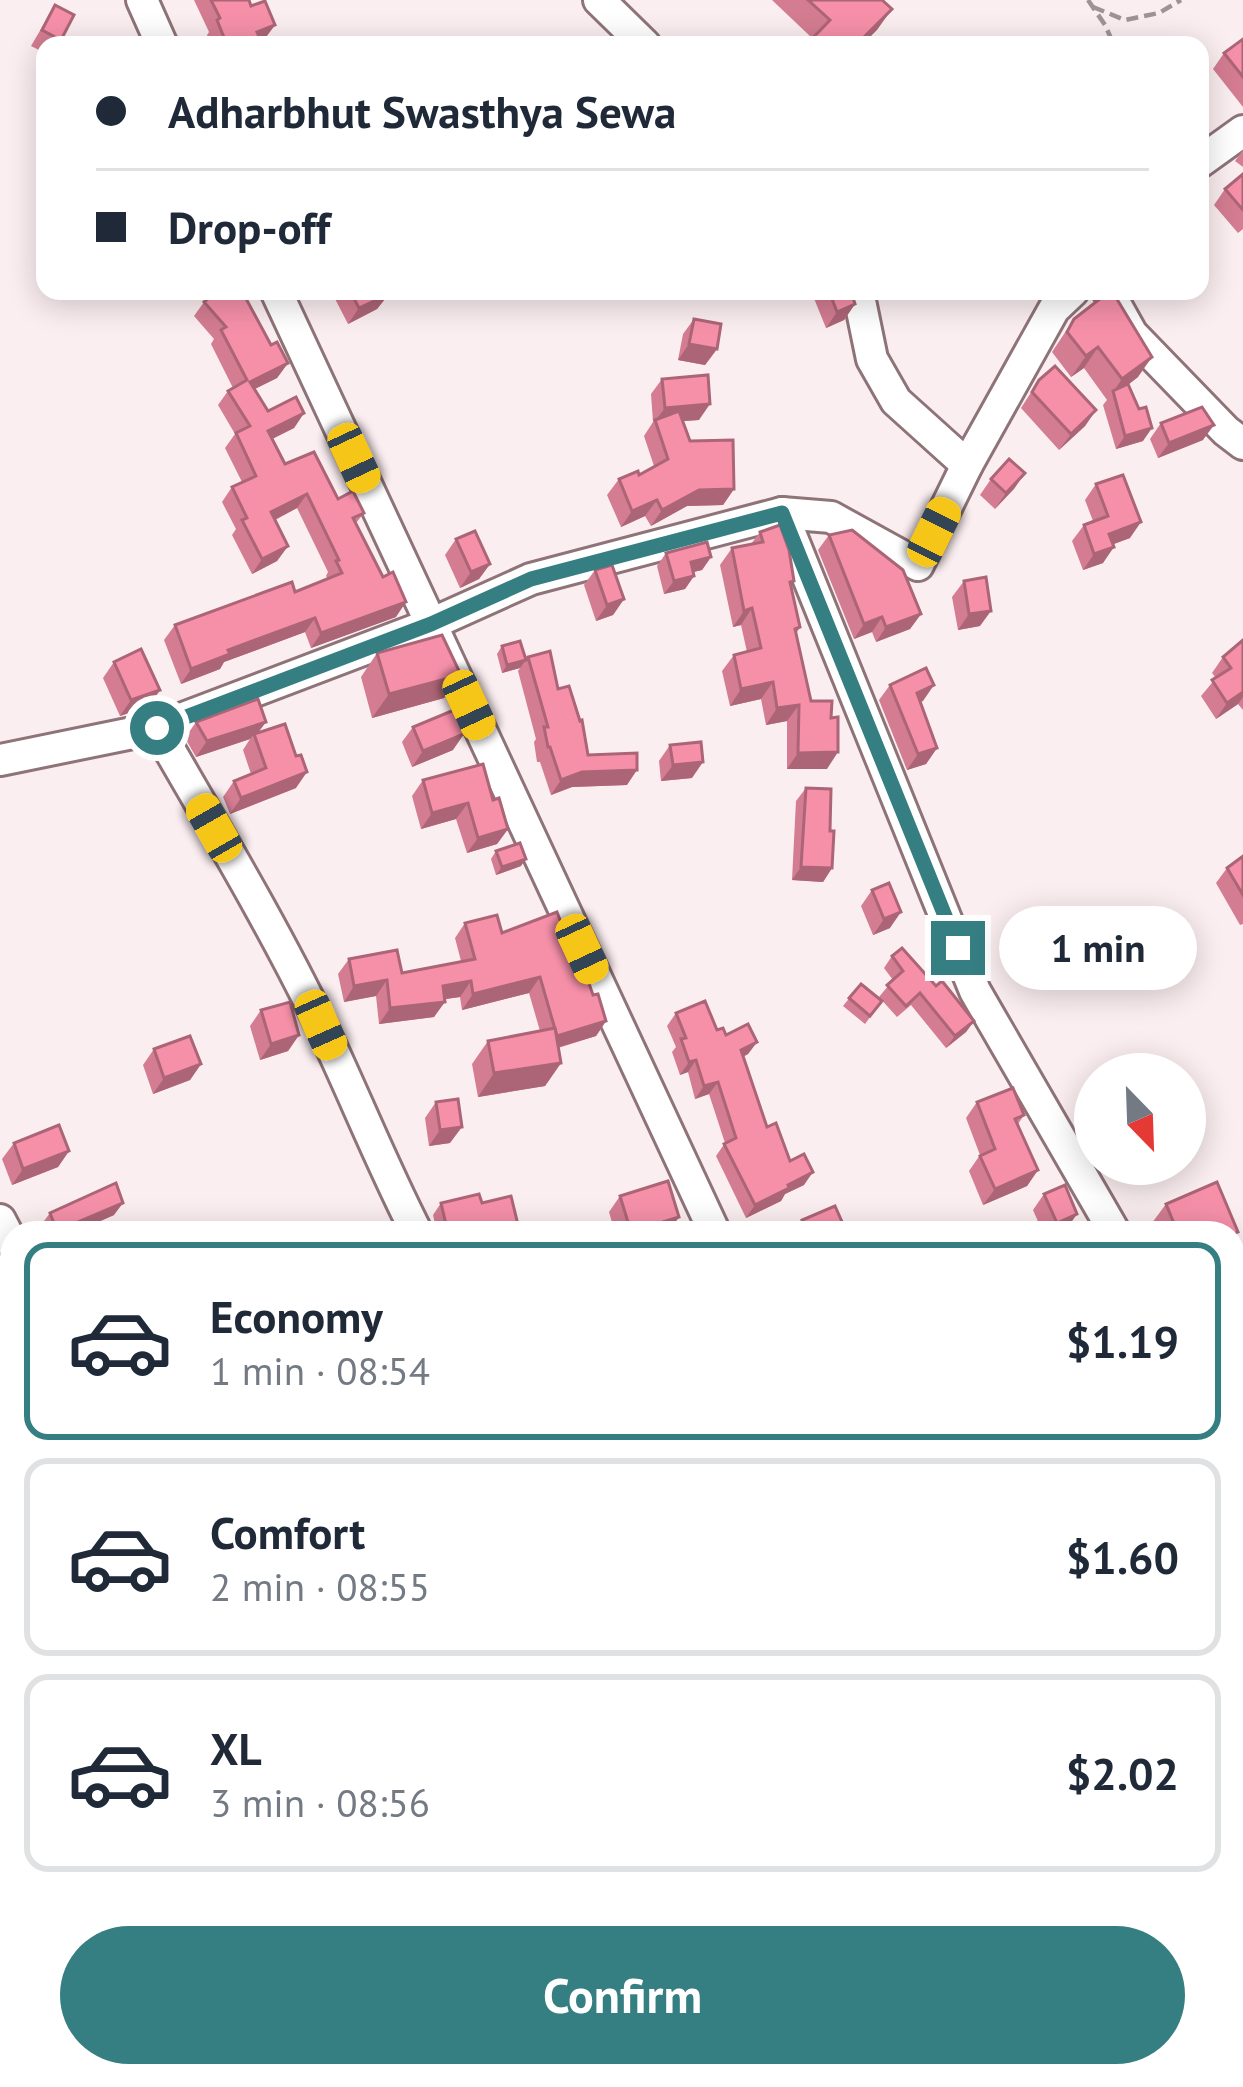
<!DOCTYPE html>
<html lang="en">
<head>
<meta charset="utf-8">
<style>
	body { margin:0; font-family:"PT Sans",sans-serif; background:#f6f6f7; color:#1f2937; height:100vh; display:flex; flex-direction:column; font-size:45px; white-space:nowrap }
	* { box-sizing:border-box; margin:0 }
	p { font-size:39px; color:#747a83 }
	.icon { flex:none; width:66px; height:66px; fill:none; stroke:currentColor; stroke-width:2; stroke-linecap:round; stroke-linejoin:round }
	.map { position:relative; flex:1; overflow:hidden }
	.details { position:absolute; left:0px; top:1221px; width:1245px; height:867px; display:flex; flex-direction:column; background:#fff; border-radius:36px 36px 0 0; box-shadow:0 6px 30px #0003 }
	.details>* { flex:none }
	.hud { position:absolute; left:36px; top:36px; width:1173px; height:264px; border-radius:24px; box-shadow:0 6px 30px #0003; display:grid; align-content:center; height:264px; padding:0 60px; background:#fff }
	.needle { width:78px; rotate:157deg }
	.buttons { position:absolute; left:1074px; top:1053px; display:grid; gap:24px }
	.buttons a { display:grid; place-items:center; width:132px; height:132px; border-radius:50%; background:#fff; box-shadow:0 6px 30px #0003; font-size:60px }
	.end { position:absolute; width:54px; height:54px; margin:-27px; border:15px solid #357e82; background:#fff; box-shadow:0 0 0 6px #fff }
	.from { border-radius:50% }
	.bubble { position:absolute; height:84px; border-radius:42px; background:#fff; box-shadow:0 6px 30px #0003; font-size:39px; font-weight:600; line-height:84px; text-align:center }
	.car { position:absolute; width:36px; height:72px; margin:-36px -18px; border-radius:15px; box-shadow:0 0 9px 3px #0007; background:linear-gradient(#f5c518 24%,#345 0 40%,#f5c518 0 76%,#345 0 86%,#f5c518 0) }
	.hud b { display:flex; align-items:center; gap:42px; height:114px; font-size:45px }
	.hud b+b { border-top:3px solid #e0e1e3 }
	.hud i { width:30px; height:30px; background:#1f2937 }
	ul { padding:21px 0 0; list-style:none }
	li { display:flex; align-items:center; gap:36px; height:198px; margin:0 24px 18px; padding:0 36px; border:6px solid #e0e1e3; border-radius:24px }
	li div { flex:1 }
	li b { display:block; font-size:45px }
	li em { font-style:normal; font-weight:600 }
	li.on { border-color:#357e82 }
	li>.icon { width:108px; height:108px; stroke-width:1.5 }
	.primary-button { display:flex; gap:24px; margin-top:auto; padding:24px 60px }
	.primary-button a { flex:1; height:138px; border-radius:72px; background:#357e82; color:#fff; font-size:48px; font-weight:600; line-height:138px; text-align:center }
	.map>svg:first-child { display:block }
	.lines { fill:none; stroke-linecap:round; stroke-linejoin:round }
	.minor-casing { stroke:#8e7378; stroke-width:36 }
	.path { stroke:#9f9395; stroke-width:4.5; stroke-dasharray:12 6; stroke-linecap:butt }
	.minor { stroke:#fff; stroke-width:30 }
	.wall { fill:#d47c91 }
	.shaded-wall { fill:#ac6576 }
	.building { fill:#f690a9; stroke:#ac6576; stroke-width:3 }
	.route { stroke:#357e82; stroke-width:15 }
</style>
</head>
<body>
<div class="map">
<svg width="1243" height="2087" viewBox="0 0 1243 2087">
	<rect width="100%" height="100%" fill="#fbeef1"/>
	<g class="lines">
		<g class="minor-casing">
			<g id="minor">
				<polyline points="142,0 162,45"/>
				<polyline points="599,0 645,45"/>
				<polyline points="1200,162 1243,131"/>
				<polyline points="276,291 715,1233"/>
				<polyline points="858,291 872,359 896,401 967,465"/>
				<polyline points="1108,291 1132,334 1226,431 1243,444"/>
				<polyline points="782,513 975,991 1115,1233"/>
				<path d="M 157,728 C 213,826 272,923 321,1025 C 354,1094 382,1165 417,1233"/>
				<polyline points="0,760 157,728 431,624 531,579 782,513 831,517 918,565 967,465 1054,309 1073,291"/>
				<polyline points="0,1220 12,1243"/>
				<polyline points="1233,1428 1243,1440"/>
				<polyline points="443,2076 449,2087"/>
				<polyline points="1129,2076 1133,2087"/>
				<polyline points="0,2080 3,2087"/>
			</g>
		</g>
		<g class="path">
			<polyline points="1088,0 1105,25 1114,45"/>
			<polyline points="1093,7 1125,20 1159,13 1181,0"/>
			<polyline points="1233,1877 1243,1877"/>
			<polyline points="825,2076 833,2087"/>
		</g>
		<use href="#minor" class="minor"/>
	</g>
	<g class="wall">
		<polygon points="194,0 249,0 251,6 275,25 262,41 263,45 211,45 207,35 209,32"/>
		<polygon points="772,0 882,0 877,30 812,38"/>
		<polygon points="55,5 61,40 57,45 45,45 45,53 31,46"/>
		<polygon points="1243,39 1243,107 1213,69 1224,53"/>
		<polygon points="1243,150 1243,167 1235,161"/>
		<polygon points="1243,174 1243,229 1238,233 1214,205 1225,189"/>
		<polygon points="297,291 325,291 302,300"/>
		<polygon points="331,291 387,291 389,294 377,309 348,324"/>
		<polygon points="817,291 851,291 855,304 844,320 826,328 813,296"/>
		<polygon points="244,295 271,345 288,363 277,378 255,389 268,411 304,413 294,428 272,439 285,464 338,499 364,513 356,523 396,617 311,648 305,632 224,662 220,669 181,684 164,640 175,625 295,592 328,579 326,576 328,572 297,508 275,520 288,546 277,561 252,574 232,535 236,529 222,502 232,487 242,482 225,448 235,434 218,405 228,391 233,388 211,344 214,339 194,316 204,302"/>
		<polygon points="694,319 717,349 705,365 678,360 683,334"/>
		<polygon points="1074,319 1138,377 1128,385 1143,441 1116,449 1103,405 1107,400 1084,368 1071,377 1052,352"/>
		<polygon points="662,379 699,420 682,421 690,441 734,489 723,505 687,506 651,526 645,516 621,527 607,495 619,479 639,475 654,466 644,436 653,422 651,394"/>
		<polygon points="1039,380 1096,410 1085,426 1059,450 1021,408"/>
		<polygon points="1161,423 1203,440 1158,458 1150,439"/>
		<polygon points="1025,473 995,509 980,495 991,479"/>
		<polygon points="1096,484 1130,538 1113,544 1103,563 1083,570 1072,541 1084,525 1093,521 1085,500"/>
		<polygon points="760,532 791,586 800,627 796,634 827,769 787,769 787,721 766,725 761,699 730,706 722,671 734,655 747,652 741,625 733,627 720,565 732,548 751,544"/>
		<polygon points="829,535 921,614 910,629 876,642 872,632 854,639 818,550"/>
		<polygon points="456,539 490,564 479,579 460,588 445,555"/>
		<polygon points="666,553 711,557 702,570 693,572 694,576 685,589 664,594 657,566"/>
		<polygon points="595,570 624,599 613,615 596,621 584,585"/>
		<polygon points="964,581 980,626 958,630 952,597"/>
		<polygon points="1243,640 1243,710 1238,704 1216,719 1201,696 1216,678 1212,673 1223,657"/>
		<polygon points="502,646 526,660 528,657 558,689 588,755 627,785 572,787 551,795 540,762 537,762 534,742 536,739 518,671 520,668 502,673 497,654"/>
		<polygon points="377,653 461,675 444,698 372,718 361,677"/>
		<polygon points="114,662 160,690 149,706 120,716 103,678"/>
		<polygon points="890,685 934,685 920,702 937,748 926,764 907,770 879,700"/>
		<polygon points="196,722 258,733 296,788 230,814 223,797 234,781 251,774 243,750 250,739 196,757 185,738"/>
		<polygon points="413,727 453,750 412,767 402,742"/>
		<polygon points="670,745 692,778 661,781 659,761"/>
		<polygon points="423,780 493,800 508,829 497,844 467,853 456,819 421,829 412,796"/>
		<polygon points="806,788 830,831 832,868 823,882 792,880 796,801"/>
		<polygon points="496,851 521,866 496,875 491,859"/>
		<polygon points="1243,856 1243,924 1240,925 1216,883 1227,868"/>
		<polygon points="872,890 890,928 873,935 861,906"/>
		<polygon points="465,923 572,951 606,1021 596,1036 558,1048 561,1063 545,1086 478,1097 472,1064 488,1041 540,1031 529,993 462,1010 460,997 445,999 434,1017 379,1024 376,996 344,1002 338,974 349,959 402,973 461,961 455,938"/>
		<polygon points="892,956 936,986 974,1021 966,1032 946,1048 911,1005 897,1017 879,997 893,980 884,968"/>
		<polygon points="861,984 882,1001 865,1024 843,1006"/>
		<polygon points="261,1010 299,1035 288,1051 260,1060 250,1026"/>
		<polygon points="676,1013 726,1035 757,1042 748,1054 743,1057 767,1127 804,1185 785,1194 781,1201 746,1218 716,1156 725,1143 709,1094 695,1099 688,1072 680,1075 672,1052 676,1047 667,1026"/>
		<polygon points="154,1049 201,1064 190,1080 153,1094 143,1065"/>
		<polygon points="436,1102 450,1143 429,1146 425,1118"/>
		<polygon points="977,1102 1024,1115 1018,1124 1038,1170 1027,1186 983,1205 969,1171 980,1155 966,1118"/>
		<polygon points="14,1143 69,1151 58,1167 12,1185 2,1159"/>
		<polygon points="1044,1194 1066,1230 1058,1233 1043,1233 1033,1210"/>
		<polygon points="620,1196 679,1217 667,1233 615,1233 609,1212"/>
		<polygon points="441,1203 482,1203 520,1233 437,1233 433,1215"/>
		<polygon points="1166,1204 1233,1233 1152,1233 1149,1227"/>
		<polygon points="50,1213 114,1215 73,1233 44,1233 41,1225"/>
		<polygon points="802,1220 847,1233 792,1233"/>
		<polygon points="12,1284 12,1399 10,1400 0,1374 0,1285"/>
		<polygon points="1243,1353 1243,1391 1235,1393 1233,1364 1240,1354"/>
		<polygon points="338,2076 419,2076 429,2087 354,2087"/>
		<polygon points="494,2076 600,2076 580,2087 500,2087"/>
	</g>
	<g class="shaded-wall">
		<polygon points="892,9 877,30 862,45 856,45"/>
		<polygon points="275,25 264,40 252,45 257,32"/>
		<polygon points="308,291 325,291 302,300"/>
		<polygon points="389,294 377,309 348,324 359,308"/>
		<polygon points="855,304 844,320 826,328 837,312"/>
		<polygon points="689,344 717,349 705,365 678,360"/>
		<polygon points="1098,347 1084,368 1071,377 1086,356"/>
		<polygon points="1152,357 1138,377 1114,395 1113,392 1122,379"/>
		<polygon points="288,363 277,378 240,396 250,382"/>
		<polygon points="710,404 699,420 656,423 655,421 665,408"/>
		<polygon points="1096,410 1085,426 1059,450 1071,434"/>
		<polygon points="304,413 294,428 258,446 268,431"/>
		<polygon points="1214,425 1203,440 1158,458 1169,443"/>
		<polygon points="1152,428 1143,441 1116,449 1125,436"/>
		<polygon points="1025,473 1014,489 995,509 1006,493"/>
		<polygon points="734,489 723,505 687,506 651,526 662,510 699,490"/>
		<polygon points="307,494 297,508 261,527 271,512"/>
		<polygon points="657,500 645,516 621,527 632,511"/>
		<polygon points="1141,522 1130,538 1098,550 1109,534"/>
		<polygon points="288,546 277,561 252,574 262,559"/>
		<polygon points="1114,547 1103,563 1083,570 1094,554"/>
		<polygon points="711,557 702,570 681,575 691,562"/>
		<polygon points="490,564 479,579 460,588 471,572"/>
		<polygon points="694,576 685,589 664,594 674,581"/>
		<polygon points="624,599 613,615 596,621 607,605"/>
		<polygon points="406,602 396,617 311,648 321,633"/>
		<polygon points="752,608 741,625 733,627 744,611"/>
		<polygon points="991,611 980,626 958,630 969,614"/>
		<polygon points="921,614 910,629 876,642 886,627"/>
		<polygon points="882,617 872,632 854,639 864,624"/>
		<polygon points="315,618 305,632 224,662 220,669 181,684 191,669 228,650"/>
		<polygon points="526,660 520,668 502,673 507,665"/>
		<polygon points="461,675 444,698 372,718 389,694"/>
		<polygon points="773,682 761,699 730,706 741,689"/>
		<polygon points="934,685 923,701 906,709 917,693"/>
		<polygon points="160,690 149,706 120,716 131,700"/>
		<polygon points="1243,692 1243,697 1238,704 1216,719 1227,703"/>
		<polygon points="799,705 787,721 766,725 777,708"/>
		<polygon points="266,722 255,737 254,734 250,739 196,757 207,741"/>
		<polygon points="464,734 453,750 412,767 423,751"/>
		<polygon points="937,748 926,764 907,770 918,754"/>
		<polygon points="838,752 827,769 787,769 798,753"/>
		<polygon points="703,762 692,778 661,781 673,765"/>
		<polygon points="637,770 627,785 572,787 551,795 561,780 582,772"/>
		<polygon points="307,772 296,788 230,814 241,798"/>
		<polygon points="468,803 456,819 421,829 432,813"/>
		<polygon points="508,829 497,844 467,853 478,838"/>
		<polygon points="526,859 521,866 496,875 502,867"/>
		<polygon points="801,867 832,868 823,882 792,880"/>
		<polygon points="901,912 890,928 873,935 884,919"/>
		<polygon points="540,977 529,993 462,1010 473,994"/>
		<polygon points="387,980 376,996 344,1002 354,986"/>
		<polygon points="471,981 460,997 432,1001 443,986"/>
		<polygon points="445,1002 434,1017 379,1024 390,1008"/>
		<polygon points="606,1021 596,1036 546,1051 557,1036"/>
		<polygon points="974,1021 966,1032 946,1048 955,1036"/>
		<polygon points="299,1035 288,1051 260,1060 271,1044"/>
		<polygon points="757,1042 748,1054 732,1062 741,1050"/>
		<polygon points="696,1060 688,1072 680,1075 689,1062"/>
		<polygon points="561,1063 545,1086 478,1097 494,1073"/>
		<polygon points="201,1064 190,1080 153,1094 164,1078"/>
		<polygon points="718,1082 709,1094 695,1099 704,1086"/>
		<polygon points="462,1127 450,1143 429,1146 440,1130"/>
		<polygon points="69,1151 58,1167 12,1185 23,1169"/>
		<polygon points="1038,1170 1027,1186 983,1205 995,1189"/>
		<polygon points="813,1172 804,1185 785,1194 781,1201 746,1218 755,1205 788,1185"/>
		<polygon points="123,1203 114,1215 73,1233 56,1233"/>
		<polygon points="1077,1214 1066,1230 1058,1233 1049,1233 1057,1223"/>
		<polygon points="679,1217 668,1233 630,1233 631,1232"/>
		<polygon points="1243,1824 1243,1835 1233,1839 1233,1828"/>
		<polygon points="583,2076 600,2076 580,2087 568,2087 572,2082"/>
	</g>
	<g class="building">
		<polygon points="211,0 249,0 251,6 265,1 275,25 257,32 263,45 227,45 217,20 220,18"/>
		<polygon points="808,0 882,0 892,9 856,45 806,45 830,20"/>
		<polygon points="55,5 74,15 61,40 42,30"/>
		<polygon points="1243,39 1243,77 1224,53"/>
		<polygon points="1243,174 1243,210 1225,189"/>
		<polygon points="217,291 245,291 243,293 271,345 277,342 288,363 250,382 268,411 296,397 304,413 268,431 285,464 314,452 338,499 353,491 364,513 353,518 383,577 393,572 406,602 321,633 315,618 228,650 230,654 191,669 175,625 292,582 295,592 342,573 336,561 339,560 307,494 271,512 288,546 262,559 242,520 247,518 232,487 256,476 236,433 250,426 228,391 247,380 221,330 226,327 204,302"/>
		<polygon points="350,291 387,291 389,294 359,308"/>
		<polygon points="829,291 851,291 855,304 837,312"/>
		<polygon points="1110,291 1112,291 1152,357 1122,379 1098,347 1086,356 1067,332 1074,319"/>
		<polygon points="694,319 721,324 717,349 689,344"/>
		<polygon points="1055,366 1096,410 1071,434 1032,392 1039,380"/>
		<polygon points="708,375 710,404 665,408 662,379"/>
		<polygon points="1128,384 1139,409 1146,407 1152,428 1125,436 1113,391"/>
		<polygon points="1202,407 1214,425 1169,443 1161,423"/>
		<polygon points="679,411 690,441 733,440 734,489 699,490 662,510 657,500 632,511 619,479 638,471 639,475 668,459 655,420"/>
		<polygon points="1009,459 1025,473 1006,493 991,479"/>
		<polygon points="1123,475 1141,522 1109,534 1114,547 1094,554 1084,525 1108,516 1096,484"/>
		<polygon points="780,525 789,550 794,581 790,582 800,627 795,629 811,701 832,701 831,718 838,717 838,752 798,753 799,705 777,708 773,682 741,689 734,655 761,648 752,608 744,611 732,548 763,542 760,532"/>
		<polygon points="852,530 903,570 921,614 886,627 882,617 864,624 829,535"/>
		<polygon points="475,531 490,564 471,572 456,539"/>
		<polygon points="707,542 711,557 691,562 694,576 674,581 666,553"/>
		<polygon points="612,565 624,599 607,605 595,570"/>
		<polygon points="986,577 991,611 969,614 964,581"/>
		<polygon points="442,635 461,675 389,694 377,653"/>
		<polygon points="1243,640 1243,692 1227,703 1212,680 1231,668 1223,657"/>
		<polygon points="520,641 526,660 507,665 502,646"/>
		<polygon points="141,649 160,690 131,700 114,662"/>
		<polygon points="550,651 558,689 569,686 580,721 582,720 588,755 637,753 637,770 582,772 561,780 550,747 548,747 544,727 548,727 528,657"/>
		<polygon points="926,668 934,685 917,693 937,748 918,754 890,685"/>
		<polygon points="258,699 266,722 207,741 196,722"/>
		<polygon points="454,710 464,734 423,751 413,727"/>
		<polygon points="285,724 296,756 301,755 307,772 241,798 234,781 266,768 254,734"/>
		<polygon points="701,742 703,762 673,765 670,745"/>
		<polygon points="483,764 493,800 499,798 508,829 478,838 468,803 432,813 423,780"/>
		<polygon points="806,788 831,789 830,831 834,831 832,868 801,867"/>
		<polygon points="520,843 526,859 502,867 496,851"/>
		<polygon points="1243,856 1243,895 1227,868"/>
		<polygon points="889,883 901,912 884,919 872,890"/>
		<polygon points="557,912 572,951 577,949 593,995 598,994 606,1021 557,1036 540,977 473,994 471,981 443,986 445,1002 390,1008 387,980 354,986 349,959 397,950 402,973 475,959 465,923 497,915 502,933"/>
		<polygon points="902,948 936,986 942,981 974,1021 955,1036 920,993 906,1006 887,985 903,971 892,956"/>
		<polygon points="861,984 882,1001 870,1016 849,998"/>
		<polygon points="705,1001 717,1030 723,1028 726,1035 748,1024 757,1042 741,1050 767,1127 776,1123 790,1161 804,1154 813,1172 788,1185 789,1188 755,1205 724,1144 736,1138 718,1082 704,1086 696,1060 689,1062 681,1039 686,1038 676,1013"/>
		<polygon points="290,1002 299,1035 271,1044 261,1010"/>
		<polygon points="555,1028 561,1063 494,1073 488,1041"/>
		<polygon points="190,1036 201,1064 164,1078 154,1049"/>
		<polygon points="1013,1088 1024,1115 1015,1119 1038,1170 995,1189 980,1156 995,1149 977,1102"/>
		<polygon points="458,1099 462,1127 440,1130 436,1102"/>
		<polygon points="59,1125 69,1151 23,1169 14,1143"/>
		<polygon points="668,1181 679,1217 631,1232 620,1196"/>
		<polygon points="1217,1182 1238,1232 1233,1234 1178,1233 1166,1204"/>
		<polygon points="116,1183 123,1203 57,1231 50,1213"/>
		<polygon points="1065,1185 1077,1214 1057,1223 1044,1194"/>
		<polygon points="479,1194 482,1203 511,1196 520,1233 448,1233 441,1203"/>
		<polygon points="835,1206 847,1233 800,1233 806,1231 802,1220"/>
		<polygon points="10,1280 12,1284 12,1365 0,1333 0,1285"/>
		<polygon points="1243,1788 1243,1824 1233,1828 1233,1792"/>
		<polygon points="8,1956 12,1960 12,1977 0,1988 0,1963"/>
		<polygon points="371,2076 419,2076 429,2087 372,2087 377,2080"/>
		<polygon points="513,2076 583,2076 572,2082 575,2087 510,2087 517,2083"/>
	</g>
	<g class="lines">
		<polyline class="route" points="157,728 431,624 531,579 782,513 958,948"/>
	</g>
</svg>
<div class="buttons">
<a><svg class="needle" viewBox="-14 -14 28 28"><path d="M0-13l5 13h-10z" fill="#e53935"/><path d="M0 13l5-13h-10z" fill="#747a83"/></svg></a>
</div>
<i class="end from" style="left:157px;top:728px"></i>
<i class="end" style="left:958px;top:948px"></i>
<div class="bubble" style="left:999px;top:906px;width:198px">1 min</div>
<i class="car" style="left:354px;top:458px;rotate:155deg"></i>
<i class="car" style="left:934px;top:532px;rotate:26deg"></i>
<i class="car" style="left:469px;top:705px;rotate:155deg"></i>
<i class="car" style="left:214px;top:828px;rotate:330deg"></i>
<i class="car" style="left:582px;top:949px;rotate:155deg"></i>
<i class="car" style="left:321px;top:1025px;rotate:156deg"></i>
<div class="hud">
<b><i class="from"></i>Adharbhut Swasthya Sewa</b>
<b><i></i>Drop-off</b>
</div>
<section class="details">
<ul>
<li class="on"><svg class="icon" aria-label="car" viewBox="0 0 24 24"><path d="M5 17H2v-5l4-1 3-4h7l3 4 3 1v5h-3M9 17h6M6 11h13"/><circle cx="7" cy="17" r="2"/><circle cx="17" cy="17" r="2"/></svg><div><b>Economy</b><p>1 min · 08:54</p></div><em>$1.19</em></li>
<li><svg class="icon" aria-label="car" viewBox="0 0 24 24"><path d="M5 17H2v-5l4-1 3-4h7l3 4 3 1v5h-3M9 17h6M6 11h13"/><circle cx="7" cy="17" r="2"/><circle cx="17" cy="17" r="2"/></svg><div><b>Comfort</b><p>2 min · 08:55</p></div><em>$1.60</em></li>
<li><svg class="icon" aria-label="car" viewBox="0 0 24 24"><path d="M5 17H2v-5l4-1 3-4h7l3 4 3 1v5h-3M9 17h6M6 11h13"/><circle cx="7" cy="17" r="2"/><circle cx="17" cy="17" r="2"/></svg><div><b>XL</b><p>3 min · 08:56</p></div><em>$2.02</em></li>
</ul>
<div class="primary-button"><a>Confirm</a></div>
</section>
</div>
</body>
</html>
